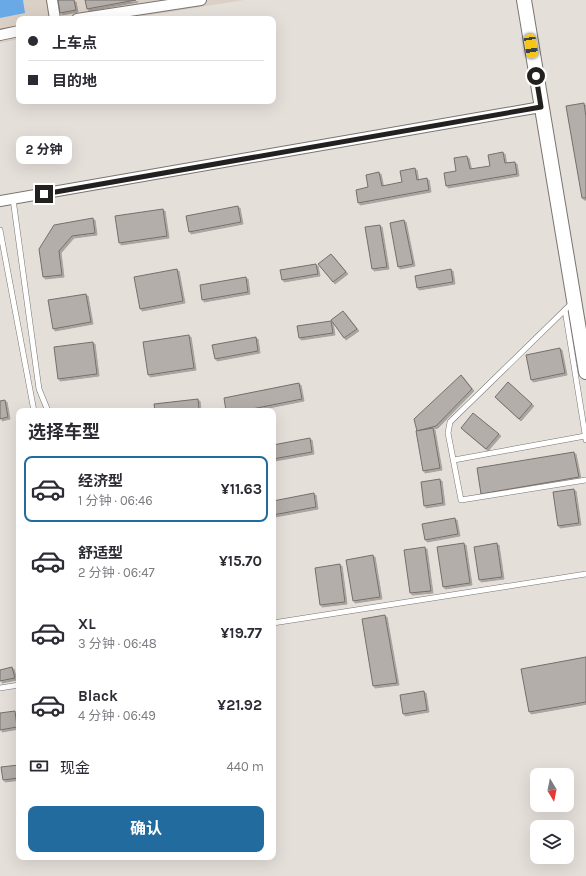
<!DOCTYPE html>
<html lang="zh">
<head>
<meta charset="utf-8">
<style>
	body { margin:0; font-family:Karla,"Noto Sans SC",sans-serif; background:#f7f7f7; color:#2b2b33; height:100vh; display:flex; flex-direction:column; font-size:15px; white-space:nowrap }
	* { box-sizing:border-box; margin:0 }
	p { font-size:13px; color:#7c7c81 }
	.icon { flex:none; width:22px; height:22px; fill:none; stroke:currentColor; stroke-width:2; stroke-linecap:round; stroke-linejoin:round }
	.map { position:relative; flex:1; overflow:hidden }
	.sheet { position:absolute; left:16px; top:408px; width:260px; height:452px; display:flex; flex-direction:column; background:#fff; border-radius:8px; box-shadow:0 4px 16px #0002 }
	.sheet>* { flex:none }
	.banner { position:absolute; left:16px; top:16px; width:260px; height:88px; border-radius:8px; box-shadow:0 4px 16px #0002; display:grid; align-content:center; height:88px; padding:0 12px; background:#fff }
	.needle { width:26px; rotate:170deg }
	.tools { position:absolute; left:530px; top:768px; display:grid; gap:8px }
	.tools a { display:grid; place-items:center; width:44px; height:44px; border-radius:8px; background:#fff; box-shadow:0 4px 16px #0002; font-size:20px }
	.end { position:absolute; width:18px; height:18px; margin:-9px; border:5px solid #23211f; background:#fff; box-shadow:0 0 0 2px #fff }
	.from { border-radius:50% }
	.bubble { position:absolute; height:28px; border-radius:8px; background:#fff; box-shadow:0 4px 16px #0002; font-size:13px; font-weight:700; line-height:28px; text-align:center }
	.car { position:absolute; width:12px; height:24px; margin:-12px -6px; border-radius:5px; box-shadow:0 0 3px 1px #0007; background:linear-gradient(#f5c518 24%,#345 0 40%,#f5c518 0 76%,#345 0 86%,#f5c518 0) }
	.banner b { display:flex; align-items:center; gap:14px; height:38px; font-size:15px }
	.banner b+b { border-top:1px solid #e1e1e2 }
	.banner i { width:10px; height:10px; background:#2b2b33 }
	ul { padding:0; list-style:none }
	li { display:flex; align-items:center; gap:12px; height:66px; margin:0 8px 6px; padding:0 4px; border:2px solid transparent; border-radius:8px }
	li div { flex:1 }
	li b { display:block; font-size:15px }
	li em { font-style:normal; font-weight:700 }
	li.selected { border-color:#226b9f }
	li>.icon { width:36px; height:36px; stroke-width:1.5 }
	h2 { padding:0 12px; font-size:18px; line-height:48px }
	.pay { display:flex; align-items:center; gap:10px; height:44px; padding:0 12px; font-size:15px }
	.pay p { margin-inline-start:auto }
	.action { display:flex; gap:8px; margin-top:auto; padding:8px 12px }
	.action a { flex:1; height:46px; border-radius:8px; background:#226b9f; color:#fff; font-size:16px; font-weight:700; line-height:46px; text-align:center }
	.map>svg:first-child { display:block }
	.built { fill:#dbd0c6 }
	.water { fill:#69aae6 }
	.building { fill:#b4aeaa; stroke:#746f6b; filter:url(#shadow) }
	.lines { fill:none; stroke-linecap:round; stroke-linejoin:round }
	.lane-casing { stroke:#797470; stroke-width:6 }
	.street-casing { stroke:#797470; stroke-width:12 }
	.secondary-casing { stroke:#797470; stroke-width:16 }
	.lane { stroke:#fff; stroke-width:5 }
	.street { stroke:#fff; stroke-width:10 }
	.secondary { stroke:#fff; stroke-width:14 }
	.route { stroke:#23211f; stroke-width:5 }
</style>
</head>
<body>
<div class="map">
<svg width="586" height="876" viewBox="0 0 586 876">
	<defs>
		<filter id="shadow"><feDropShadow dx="2" dy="2" stdDeviation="0" flood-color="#0004"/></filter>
	</defs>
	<rect width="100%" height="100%" fill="#e5dfda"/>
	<polygon class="built" points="0,0 244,0 127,19 19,19 19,39 0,43"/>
	<polygon class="water" points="0,0 23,0 25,13 0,18"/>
	<g class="building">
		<polygon points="58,0 74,0 76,10 60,13"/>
		<polygon points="85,0 136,0 87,9"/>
		<polygon points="584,103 586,117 586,198 582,198 566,106"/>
		<polygon points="503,152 505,163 515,162 517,174 446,186 444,173 456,171 454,158 467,156 470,169 490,166 488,155"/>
		<polygon points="415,168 417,180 427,178 429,190 358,203 356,190 368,187 366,175 379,172 382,186 402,182 400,171"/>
		<polygon points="238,206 241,222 189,232 186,216"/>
		<polygon points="163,209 167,236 119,243 115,216"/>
		<polygon points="93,218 95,233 72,236 59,251 62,275 43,277 39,249 54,225"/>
		<polygon points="404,220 413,264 398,267 390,223"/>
		<polygon points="380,225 387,267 372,269 365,227"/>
		<polygon points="331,254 346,272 333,282 318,264"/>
		<polygon points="316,264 318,274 282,280 280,270"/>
		<polygon points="177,269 183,301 140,309 134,277"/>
		<polygon points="451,269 453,282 417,288 415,276"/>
		<polygon points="246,277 248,292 202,300 200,285"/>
		<polygon points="86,294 91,322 53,329 48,300"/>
		<polygon points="343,311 357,329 344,338 331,320"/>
		<polygon points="331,321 333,333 299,338 297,326"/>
		<polygon points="189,335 194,368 148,375 143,342"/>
		<polygon points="256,337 258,351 215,359 212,345"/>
		<polygon points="93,342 97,374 58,379 54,347"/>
		<polygon points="560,348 565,373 531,380 526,355"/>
		<polygon points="461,375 472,389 436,426 417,431 414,419"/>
		<polygon points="508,382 532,404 519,419 495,397"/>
		<polygon points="299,383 302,399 242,411 226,411 224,398"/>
		<polygon points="198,399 199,409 155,411 154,404"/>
		<polygon points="5,400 8,417 0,419 0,401"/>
		<polygon points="473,413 499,434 486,449 461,428"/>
		<polygon points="433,428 440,468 423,471 416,431"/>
		<polygon points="310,438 312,452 273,459 273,445"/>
		<polygon points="574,452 579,477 481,494 477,468"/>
		<polygon points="440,479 443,503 424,506 421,482"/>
		<polygon points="574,489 579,523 558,526 553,492"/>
		<polygon points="314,493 316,507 273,515 273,501"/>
		<polygon points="455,518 458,534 425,540 422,524"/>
		<polygon points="464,543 470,583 443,587 437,547"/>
		<polygon points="497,543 502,577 479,580 474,547"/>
		<polygon points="425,547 431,591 410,593 404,550"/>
		<polygon points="373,555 380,597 353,601 346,560"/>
		<polygon points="340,564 345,602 320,605 315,568"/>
		<polygon points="385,615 397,683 373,686 362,619"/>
		<polygon points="586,657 586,702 529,712 521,669"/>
		<polygon points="12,667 15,678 0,681 0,670"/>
		<polygon points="424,691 427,710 403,714 400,695"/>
		<polygon points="15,711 17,727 0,730 0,713"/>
		<polygon points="19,765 19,778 3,780 1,767"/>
	</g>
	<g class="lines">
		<g class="lane-casing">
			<g id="lane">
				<polyline points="13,199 39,389 48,411"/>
				<polyline points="0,230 34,411"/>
				<polyline points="572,303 450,422 448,433 461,500 586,480"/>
				<polyline points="565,310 586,440"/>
				<polyline points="454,460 585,436"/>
				<polyline points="273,623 586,574"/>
				<polyline points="0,688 19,685"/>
			</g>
		</g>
		<g class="street-casing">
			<g id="street">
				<polyline points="52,0 55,19"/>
				<polyline points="77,19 201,0"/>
				<polyline points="0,35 19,31"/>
				<polyline points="0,201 541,107"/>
			</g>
		</g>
		<g class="secondary-casing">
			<polyline id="secondary" points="524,0 586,372"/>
		</g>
		<use href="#lane" class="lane"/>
		<use href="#street" class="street"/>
		<use href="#secondary" class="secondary"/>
	</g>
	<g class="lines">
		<polyline class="route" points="44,194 541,107 536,76"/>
	</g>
</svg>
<div class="tools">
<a><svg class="needle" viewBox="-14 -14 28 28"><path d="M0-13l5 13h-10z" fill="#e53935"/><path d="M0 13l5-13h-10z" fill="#7c7c81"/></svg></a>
<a><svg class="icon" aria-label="layers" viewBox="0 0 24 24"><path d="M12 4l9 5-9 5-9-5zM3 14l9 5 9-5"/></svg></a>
</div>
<i class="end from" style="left:536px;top:76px"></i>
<i class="end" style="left:44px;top:194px"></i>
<div class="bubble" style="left:16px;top:136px;width:56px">2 分钟</div>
<i class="car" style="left:531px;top:46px;rotate:171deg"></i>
<div class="banner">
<b><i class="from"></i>上车点</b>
<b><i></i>目的地</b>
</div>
<section class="sheet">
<h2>选择车型</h2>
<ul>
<li class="selected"><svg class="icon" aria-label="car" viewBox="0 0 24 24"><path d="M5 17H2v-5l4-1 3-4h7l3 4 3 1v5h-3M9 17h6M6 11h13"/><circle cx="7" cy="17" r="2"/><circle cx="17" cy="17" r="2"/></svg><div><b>经济型</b><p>1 分钟 · 06:46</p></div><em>¥11.63</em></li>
<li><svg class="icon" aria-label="car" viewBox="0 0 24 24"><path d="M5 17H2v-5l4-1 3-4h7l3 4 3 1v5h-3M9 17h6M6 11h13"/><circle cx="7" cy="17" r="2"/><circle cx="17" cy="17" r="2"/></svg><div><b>舒适型</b><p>2 分钟 · 06:47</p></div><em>¥15.70</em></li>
<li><svg class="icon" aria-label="car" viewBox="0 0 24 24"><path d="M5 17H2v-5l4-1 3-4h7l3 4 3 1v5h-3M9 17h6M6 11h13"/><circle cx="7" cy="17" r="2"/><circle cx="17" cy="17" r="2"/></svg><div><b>XL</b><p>3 分钟 · 06:48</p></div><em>¥19.77</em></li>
<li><svg class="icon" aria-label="car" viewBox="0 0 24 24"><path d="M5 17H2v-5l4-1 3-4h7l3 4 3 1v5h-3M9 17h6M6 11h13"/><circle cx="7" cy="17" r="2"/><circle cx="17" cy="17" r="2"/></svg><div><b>Black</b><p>4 分钟 · 06:49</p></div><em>¥21.92</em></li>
</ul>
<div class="pay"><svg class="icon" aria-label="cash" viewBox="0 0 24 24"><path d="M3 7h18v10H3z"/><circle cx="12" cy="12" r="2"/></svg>现金<p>440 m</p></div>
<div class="action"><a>确认</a></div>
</section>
</div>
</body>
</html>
